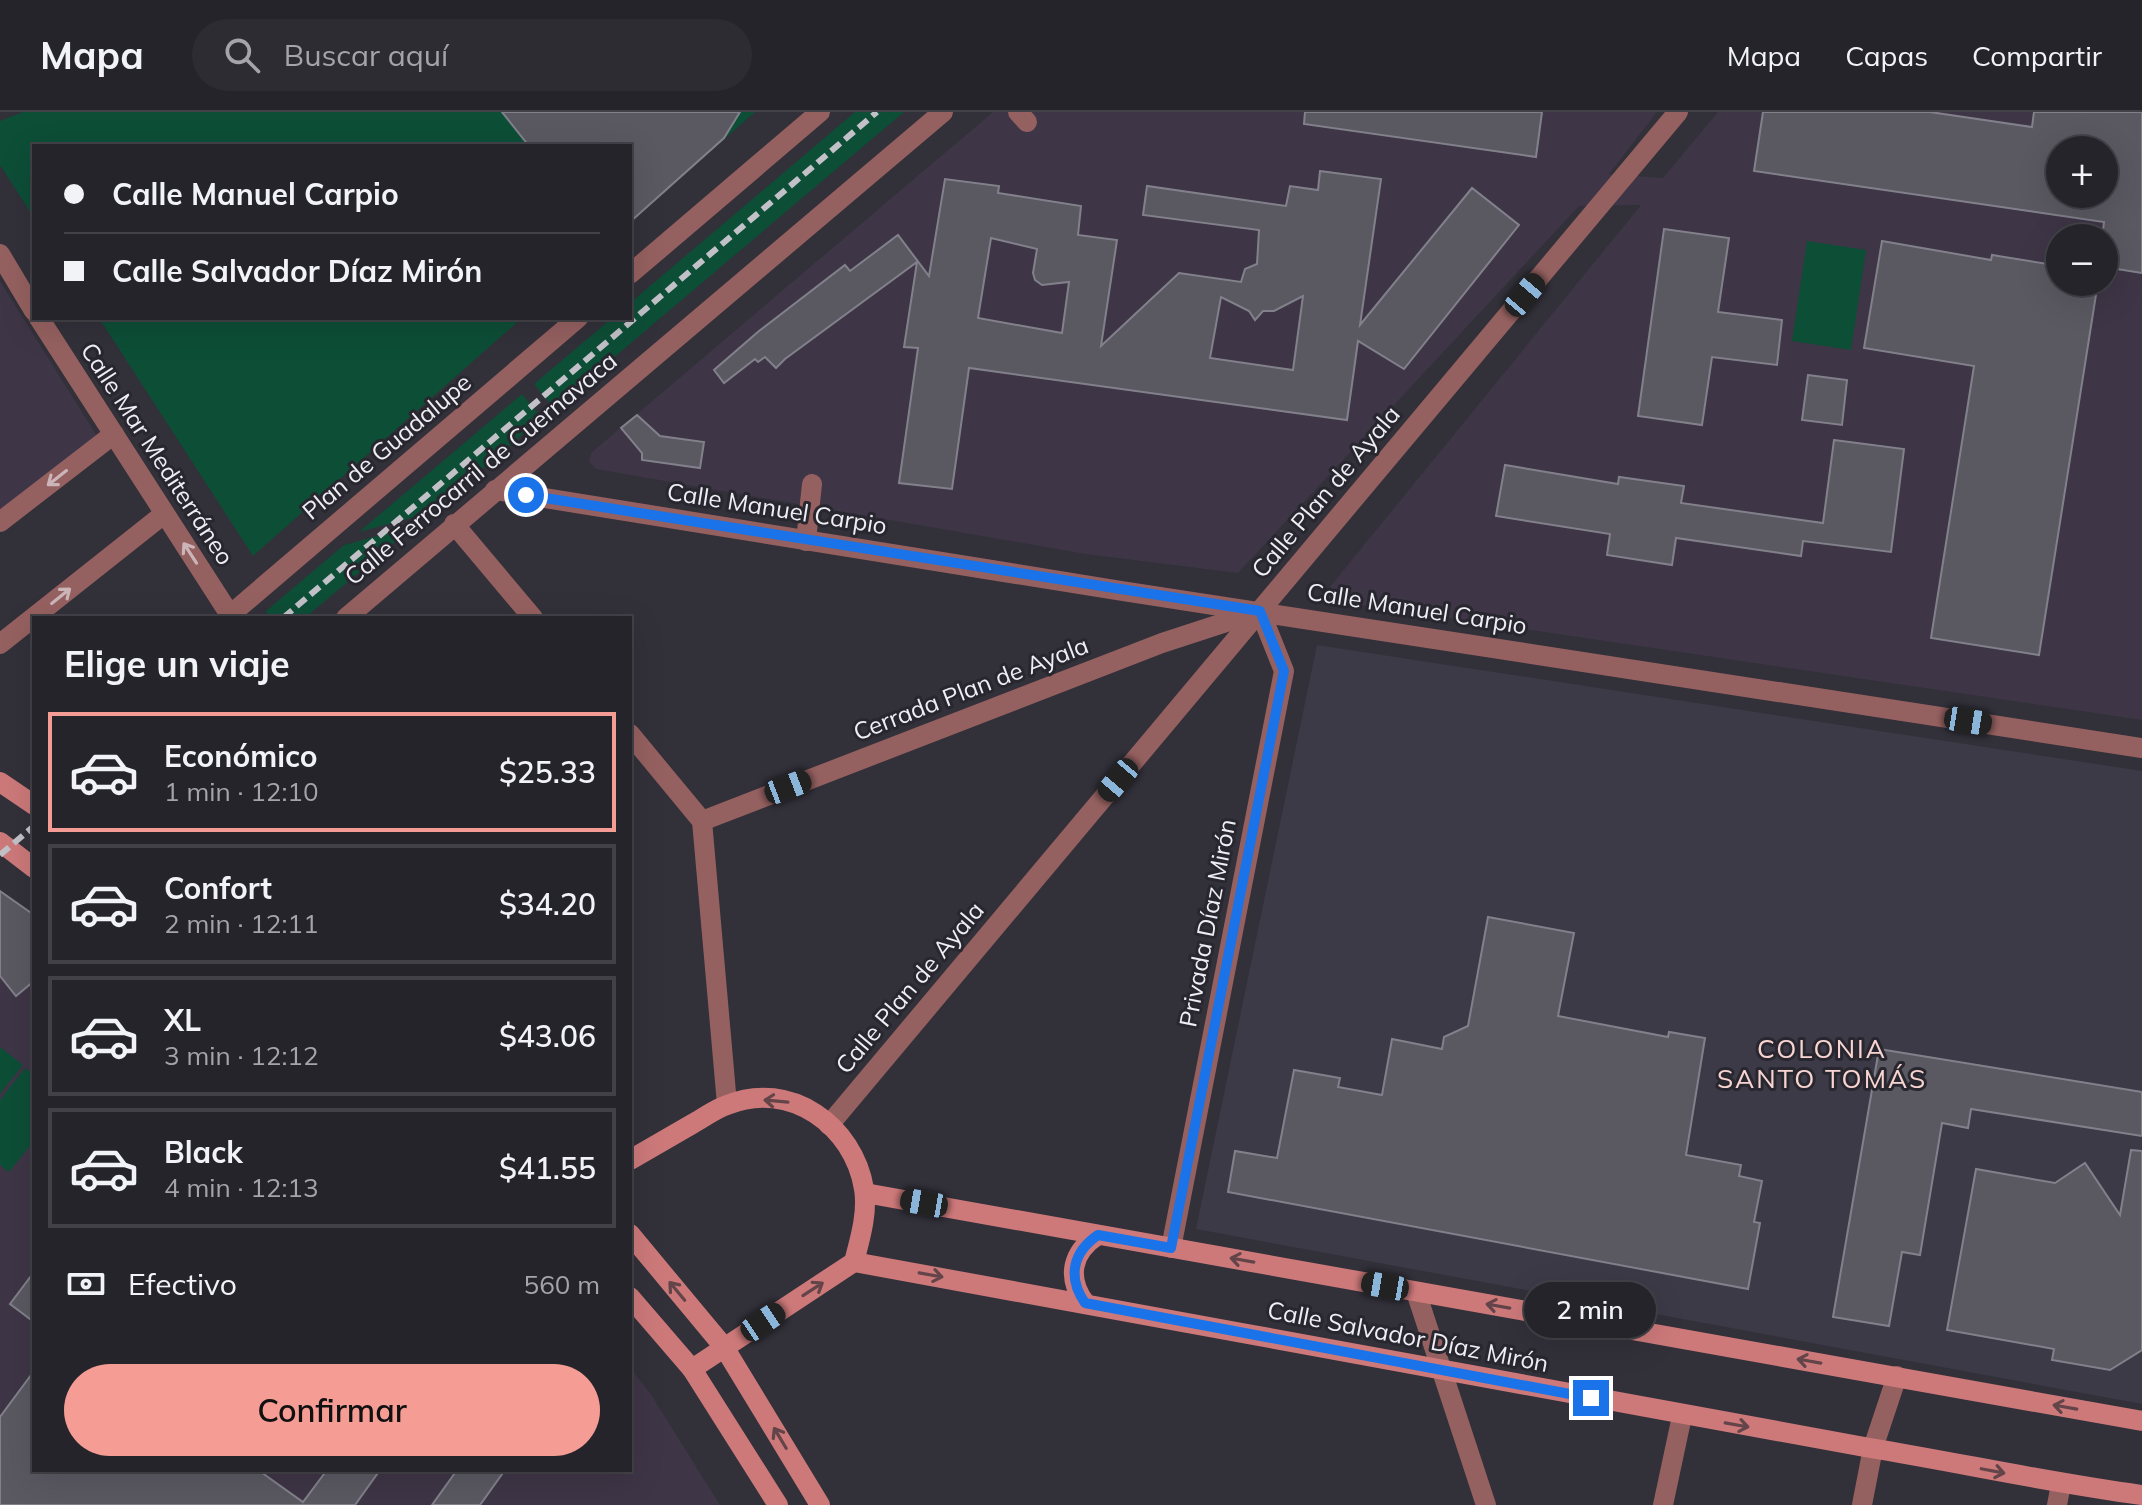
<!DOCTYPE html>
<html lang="es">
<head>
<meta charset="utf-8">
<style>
	body { margin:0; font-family:Mulish,sans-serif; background:#2e2c33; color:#f1f3f6; height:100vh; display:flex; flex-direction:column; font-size:30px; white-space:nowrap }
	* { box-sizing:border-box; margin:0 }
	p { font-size:26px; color:#a4a4a9 }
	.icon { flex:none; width:44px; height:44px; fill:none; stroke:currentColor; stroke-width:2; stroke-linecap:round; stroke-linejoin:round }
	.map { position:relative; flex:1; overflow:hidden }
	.side { position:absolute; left:32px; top:504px; width:600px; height:856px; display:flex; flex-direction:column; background:#26242b; border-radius:0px; box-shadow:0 8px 32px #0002,0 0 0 2px #424147 }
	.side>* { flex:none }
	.top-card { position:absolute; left:32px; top:32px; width:600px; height:176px; border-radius:0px; box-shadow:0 8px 32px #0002,0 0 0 2px #424147; display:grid; align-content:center; height:176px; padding:0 32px; background:#26242b }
	.controls { position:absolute; left:2046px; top:24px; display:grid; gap:16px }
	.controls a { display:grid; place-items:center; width:72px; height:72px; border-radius:50%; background:#26242b; box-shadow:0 8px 32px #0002,0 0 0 2px #424147; font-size:40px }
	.end { position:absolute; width:36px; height:36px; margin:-18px; border:10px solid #1a73e8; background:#fff; box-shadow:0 0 0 4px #fff }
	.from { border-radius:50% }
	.bubble { position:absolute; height:56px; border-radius:28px; background:#26242b; box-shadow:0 8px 32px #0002,0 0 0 2px #424147; font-size:26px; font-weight:600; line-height:56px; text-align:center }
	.car { position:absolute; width:24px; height:48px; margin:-24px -12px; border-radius:10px; box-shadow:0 0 6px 2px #0007; background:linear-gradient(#222 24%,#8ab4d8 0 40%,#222 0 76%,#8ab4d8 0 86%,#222 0) }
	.top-card b { display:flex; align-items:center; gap:28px; height:76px; font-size:30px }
	.top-card b+b { border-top:2px solid #424147 }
	.top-card i { width:20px; height:20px; background:#f1f3f6 }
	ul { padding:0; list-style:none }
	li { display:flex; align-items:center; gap:24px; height:120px; margin:0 16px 12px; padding:0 16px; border:4px solid #424147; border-radius:0px }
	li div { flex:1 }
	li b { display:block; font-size:30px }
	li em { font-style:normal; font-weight:600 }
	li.selected { border-color:#f59c95 }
	li>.icon { width:72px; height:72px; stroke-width:1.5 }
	h2 { padding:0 32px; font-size:36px; line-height:96px }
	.pay { display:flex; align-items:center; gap:20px; height:88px; padding:0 32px; font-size:30px }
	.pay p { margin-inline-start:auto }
	.primary-button { display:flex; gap:16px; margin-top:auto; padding:16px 32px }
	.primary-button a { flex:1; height:92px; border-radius:48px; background:#f59c95; color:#111; font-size:32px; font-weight:600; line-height:92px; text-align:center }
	header { display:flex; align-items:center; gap:48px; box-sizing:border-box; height:112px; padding:0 40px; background:#26242b; border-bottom:2px solid #424147 }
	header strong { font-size:38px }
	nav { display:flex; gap:44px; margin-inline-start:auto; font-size:28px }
	.search { width:560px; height:72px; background:#2e2c33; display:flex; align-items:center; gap:20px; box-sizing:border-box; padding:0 28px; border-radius:44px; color:#a4a4a9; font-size:30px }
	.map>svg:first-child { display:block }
	.built { fill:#3d3a48 }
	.education { fill:#3e3546; fill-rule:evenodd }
	.green { fill:#0d4e37 }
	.building { fill:#5a5962; stroke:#82818b; stroke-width:2; fill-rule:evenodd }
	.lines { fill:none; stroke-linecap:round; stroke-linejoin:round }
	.street { stroke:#956060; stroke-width:20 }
	.secondary { stroke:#cd797a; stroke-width:20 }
	.rail { stroke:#c3c1c8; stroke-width:6; stroke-dasharray:12 6; stroke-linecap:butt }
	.oneway { stroke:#cbb5b9 }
	.oneway2 { stroke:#624449 }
	.route { stroke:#1a73e8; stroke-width:10 }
	.labels { text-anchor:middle; stroke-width:6; stroke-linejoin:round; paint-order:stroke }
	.street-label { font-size:24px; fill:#efeef4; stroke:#28272f }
	.neighbourhood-label { font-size:26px; letter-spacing:2px; fill:#f9d5d2; stroke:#28272f }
</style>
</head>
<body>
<header>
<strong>Mapa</strong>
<div class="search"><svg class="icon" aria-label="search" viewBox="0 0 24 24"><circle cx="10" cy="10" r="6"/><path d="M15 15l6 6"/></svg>Buscar aquí</div>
<nav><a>Mapa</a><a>Capas</a><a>Compartir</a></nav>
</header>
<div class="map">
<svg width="2142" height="1393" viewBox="0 0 2142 1393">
	<rect width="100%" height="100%" fill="#323039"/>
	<polygon class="built" points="1317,533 2142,659 2142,1292 1196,1117"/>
	<g class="education">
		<path d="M 993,0 L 1657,0 L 1609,62 L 1663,66 L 1718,0 L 2142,0 L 2142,608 L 1320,487 L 1641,93 L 1579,94 L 1238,461 L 1086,442 L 596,357 L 589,349 L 592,340 ZM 2060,38 L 2104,38 L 2104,82 L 2060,82 ZM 2060,126 L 2104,126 L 2104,170 L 2060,170 Z"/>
		<polygon points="0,169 100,329 0,404"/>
		<polygon points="5,782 34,803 34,1358 630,1358 630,1256 650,1281 720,1393 0,1393 0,787"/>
	</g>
	<g class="green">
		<polygon points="23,0 755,0 630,110 630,34 34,34 34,106 0,53 0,9"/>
		<polygon points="855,0 904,0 554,296 534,272 612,206 630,206 630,191"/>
		<polygon points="1807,129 1866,138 1851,238 1792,229"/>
		<polygon points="99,206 522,206 253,444"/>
		<polygon points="522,282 542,306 430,401 359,420"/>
		<polygon points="414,414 305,506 269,506 266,499 344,433"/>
		<polygon points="0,935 23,953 0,982"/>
		<polygon points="25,956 34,963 34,1029 9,1060 0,1053 0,988"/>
	</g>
	<g class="building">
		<polygon points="502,0 740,0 724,26 630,110 630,34 529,34"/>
		<polygon points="1305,0 1542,0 1536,45 1304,12"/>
		<path d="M 1763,0 L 1930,0 L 2032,15 L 2034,0 L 2142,0 L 2142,161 L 2104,155 L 2104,126 L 2102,126 L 2104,110 L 1754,59 ZM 2060,38 L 2104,38 L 2104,82 L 2060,82 Z"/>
		<path d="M 1320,59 L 1381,67 L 1360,213 L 1472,76 L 1519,113 L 1404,257 L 1358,229 L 1347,308 L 969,256 L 952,377 L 899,371 L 918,236 L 904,235 L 917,150 L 785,247 L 776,256 L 765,245 L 758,250 L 755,247 L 724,271 L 714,258 L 759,219 L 845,153 L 850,159 L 898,123 L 929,164 L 945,67 L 999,74 L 998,81 L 1081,94 L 1078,123 L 1117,128 L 1101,234 L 1179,161 L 1241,170 L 1245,157 L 1257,152 L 1259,118 L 1143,103 L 1147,74 L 1286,94 L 1290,74 L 1318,78 ZM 991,126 L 1037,137 L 1033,161 L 1035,168 L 1042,173 L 1069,170 L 1062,221 L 978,206 ZM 1303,184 L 1293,258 L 1210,246 L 1221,185 L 1249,199 L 1255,208 L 1263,199 L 1274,199 Z"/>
		<polygon points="1664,117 1729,126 1718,200 1782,208 1777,253 1712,245 1702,313 1638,304"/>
		<polygon points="1882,129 1991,148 1992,143 2060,154 2060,170 2098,170 2039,543 1931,526 1974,254 1864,236"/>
		<polygon points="1808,263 1847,268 1842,313 1802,308"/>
		<polygon points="637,303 660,324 704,330 700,356 642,348 642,341 621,316"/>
		<polygon points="1834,328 1904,337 1891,440 1803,429 1801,444 1676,426 1672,453 1607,443 1610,422 1496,404 1505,353 1618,372 1619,365 1684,374 1681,391 1823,411"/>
		<polygon points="0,779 34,803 34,869 16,884 0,864"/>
		<polygon points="1488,805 1574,821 1558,904 1668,925 1669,920 1705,926 1686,1043 1741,1053 1739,1064 1762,1069 1754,1110 1760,1111 1748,1177 1228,1080 1235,1039 1277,1046 1294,958 1340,966 1338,975 1382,983 1392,927 1442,937 1444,925 1468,914"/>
		<polygon points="1879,937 2142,980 2142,1024 1971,997 1968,1016 1942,1011 1920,1143 1902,1140 1889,1214 1833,1205"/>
		<polygon points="2131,1038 2142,1039 2142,1238 2110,1258 2052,1248 2054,1237 1947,1218 1976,1057 2055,1071 2085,1051 2120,1103"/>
		<polygon points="34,1160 34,1210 10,1192"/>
		<polygon points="34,1259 34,1358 258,1358 303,1390 327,1358 380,1358 355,1393 0,1393 0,1305"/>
		<polygon points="457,1358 505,1358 480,1393 432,1393"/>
	</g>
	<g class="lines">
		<g class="street">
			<polyline points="1018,0 1027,10"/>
			<polyline points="0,142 34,199"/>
			<polyline points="630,162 820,0"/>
			<polyline points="39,206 232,506"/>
			<polyline points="495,378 1122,479 2142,636"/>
			<polyline points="0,410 114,322"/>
			<polyline points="454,412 533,506"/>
			<polyline points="806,429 812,372"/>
			<polyline points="230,503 578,206"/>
			<polyline points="346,506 943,0"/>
			<polyline points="0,532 164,402"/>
			<polyline points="630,622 702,709 727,992"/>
			<polyline points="702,709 1162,531 1260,499 1284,559 1171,1136"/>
			<polyline points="829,1013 1678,0"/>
			<polyline points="1416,1180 1486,1393"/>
			<polyline points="1663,1393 1682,1304"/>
			<polyline points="1862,1393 1873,1336 1897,1264"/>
			<polyline points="2057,1393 2061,1372"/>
		</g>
		<g class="secondary">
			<polyline points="0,670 34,693"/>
			<polyline points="0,730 34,756"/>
			<path d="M 630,1048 C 651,1036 673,1023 694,1011 C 705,1005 715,997 727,993 C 790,967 854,1014 864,1077 C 868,1100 860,1127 854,1150 L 692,1257"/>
			<polyline points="865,1081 2142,1309"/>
			<polyline points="630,1122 724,1235 820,1393"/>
			<path d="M 854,1150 C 1193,1210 1531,1277 1870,1336 C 1961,1351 2051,1371 2142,1383"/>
			<polyline points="630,1185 692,1257 778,1393"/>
			<path d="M 1085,1191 C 1066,1165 1072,1140 1098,1123"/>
		</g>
		<g class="rail">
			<polyline points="283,506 877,0"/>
			<polyline points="0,743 34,714"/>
		</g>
	</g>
	<defs><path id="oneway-shaft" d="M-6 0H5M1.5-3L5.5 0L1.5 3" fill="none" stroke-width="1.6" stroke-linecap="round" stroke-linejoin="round" transform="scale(2)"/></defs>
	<g class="oneway">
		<use href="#oneway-shaft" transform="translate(57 366) rotate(142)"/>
		<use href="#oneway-shaft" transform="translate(190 441) rotate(-123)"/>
		<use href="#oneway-shaft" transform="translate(61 484) rotate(-39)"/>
	</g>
	<g class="oneway2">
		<use href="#oneway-shaft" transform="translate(776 989) rotate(-175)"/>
		<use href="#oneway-shaft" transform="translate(1242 1148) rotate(-170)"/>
		<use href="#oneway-shaft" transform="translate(931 1163) rotate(10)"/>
		<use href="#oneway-shaft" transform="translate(813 1177) rotate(-33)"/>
		<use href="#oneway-shaft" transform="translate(677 1179) rotate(-130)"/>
		<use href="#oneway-shaft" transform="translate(1498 1194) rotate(-170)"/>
		<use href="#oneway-shaft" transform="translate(1809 1249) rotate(-170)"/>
		<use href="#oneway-shaft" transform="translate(2065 1295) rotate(-170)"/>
		<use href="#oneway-shaft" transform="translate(1737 1313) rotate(10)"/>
		<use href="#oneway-shaft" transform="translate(780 1326) rotate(-121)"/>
		<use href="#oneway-shaft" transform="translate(1993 1359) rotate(11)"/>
	</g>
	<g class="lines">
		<path class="route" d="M 526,383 L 1260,499 L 1284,559 L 1171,1136 L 1098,1123 C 1073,1140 1067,1165 1085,1191 L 1591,1286"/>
	</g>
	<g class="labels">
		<g class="street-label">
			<text transform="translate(387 335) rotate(-40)" y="8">Plan de Guadalupe</text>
			<text transform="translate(157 342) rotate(57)" y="8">Calle Mar Mediterráneo</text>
			<text transform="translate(481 357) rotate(-40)" y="8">Calle Ferrocarril de Cuernavaca</text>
			<text transform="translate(1326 380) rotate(-50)" y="8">Calle Plan de Ayala</text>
			<text transform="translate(777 397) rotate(9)" y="8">Calle Manuel Carpio</text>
			<text transform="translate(1417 497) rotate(9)" y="8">Calle Manuel Carpio</text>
			<text transform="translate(971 577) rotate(-21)" y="8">Cerrada Plan de Ayala</text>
			<text transform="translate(1208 811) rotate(-79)" y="8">Privada Díaz Mirón</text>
			<text transform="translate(910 876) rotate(-50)" y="8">Calle Plan de Ayala</text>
			<text transform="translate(1408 1225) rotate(11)" y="8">Calle Salvador Díaz Mirón</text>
		</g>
		<g class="neighbourhood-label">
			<text x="1822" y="946">COLONIA<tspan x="1822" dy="30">SANTO TOMÁS</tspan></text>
		</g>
	</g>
</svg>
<div class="controls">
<a>+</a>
<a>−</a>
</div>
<i class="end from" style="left:526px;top:383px"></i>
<i class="end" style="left:1591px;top:1286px"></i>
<div class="bubble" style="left:1524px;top:1170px;width:132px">2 min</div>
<i class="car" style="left:1525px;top:183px;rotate:40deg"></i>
<i class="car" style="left:1968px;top:609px;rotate:99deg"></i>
<i class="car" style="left:1118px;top:668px;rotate:220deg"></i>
<i class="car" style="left:788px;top:675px;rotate:69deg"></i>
<i class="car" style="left:924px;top:1091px;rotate:280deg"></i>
<i class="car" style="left:1385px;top:1174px;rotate:280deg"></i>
<i class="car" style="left:763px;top:1210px;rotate:56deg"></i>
<div class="top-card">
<b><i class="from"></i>Calle Manuel Carpio</b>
<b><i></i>Calle Salvador Díaz Mirón</b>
</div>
<section class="side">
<h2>Elige un viaje</h2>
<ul>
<li class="selected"><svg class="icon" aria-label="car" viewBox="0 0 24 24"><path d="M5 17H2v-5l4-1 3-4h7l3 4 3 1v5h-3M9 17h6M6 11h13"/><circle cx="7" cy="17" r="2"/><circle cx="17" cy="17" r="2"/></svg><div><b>Económico</b><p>1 min · 12:10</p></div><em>$25.33</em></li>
<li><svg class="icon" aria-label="car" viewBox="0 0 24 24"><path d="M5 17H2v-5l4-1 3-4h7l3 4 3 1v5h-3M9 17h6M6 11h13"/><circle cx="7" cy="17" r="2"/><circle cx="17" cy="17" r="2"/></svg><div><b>Confort</b><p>2 min · 12:11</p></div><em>$34.20</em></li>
<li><svg class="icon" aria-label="car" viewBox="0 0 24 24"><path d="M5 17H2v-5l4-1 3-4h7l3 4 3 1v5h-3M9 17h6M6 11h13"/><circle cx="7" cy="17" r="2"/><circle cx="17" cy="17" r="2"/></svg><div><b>XL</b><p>3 min · 12:12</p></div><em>$43.06</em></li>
<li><svg class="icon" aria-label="car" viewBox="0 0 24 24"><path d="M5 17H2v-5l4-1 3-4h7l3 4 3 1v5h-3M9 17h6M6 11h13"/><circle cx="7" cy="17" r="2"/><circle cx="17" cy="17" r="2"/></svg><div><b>Black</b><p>4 min · 12:13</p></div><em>$41.55</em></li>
</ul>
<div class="pay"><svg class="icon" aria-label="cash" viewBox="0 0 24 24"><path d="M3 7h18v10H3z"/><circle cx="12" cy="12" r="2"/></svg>Efectivo<p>560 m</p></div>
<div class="primary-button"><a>Confirmar</a></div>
</section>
</div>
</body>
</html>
